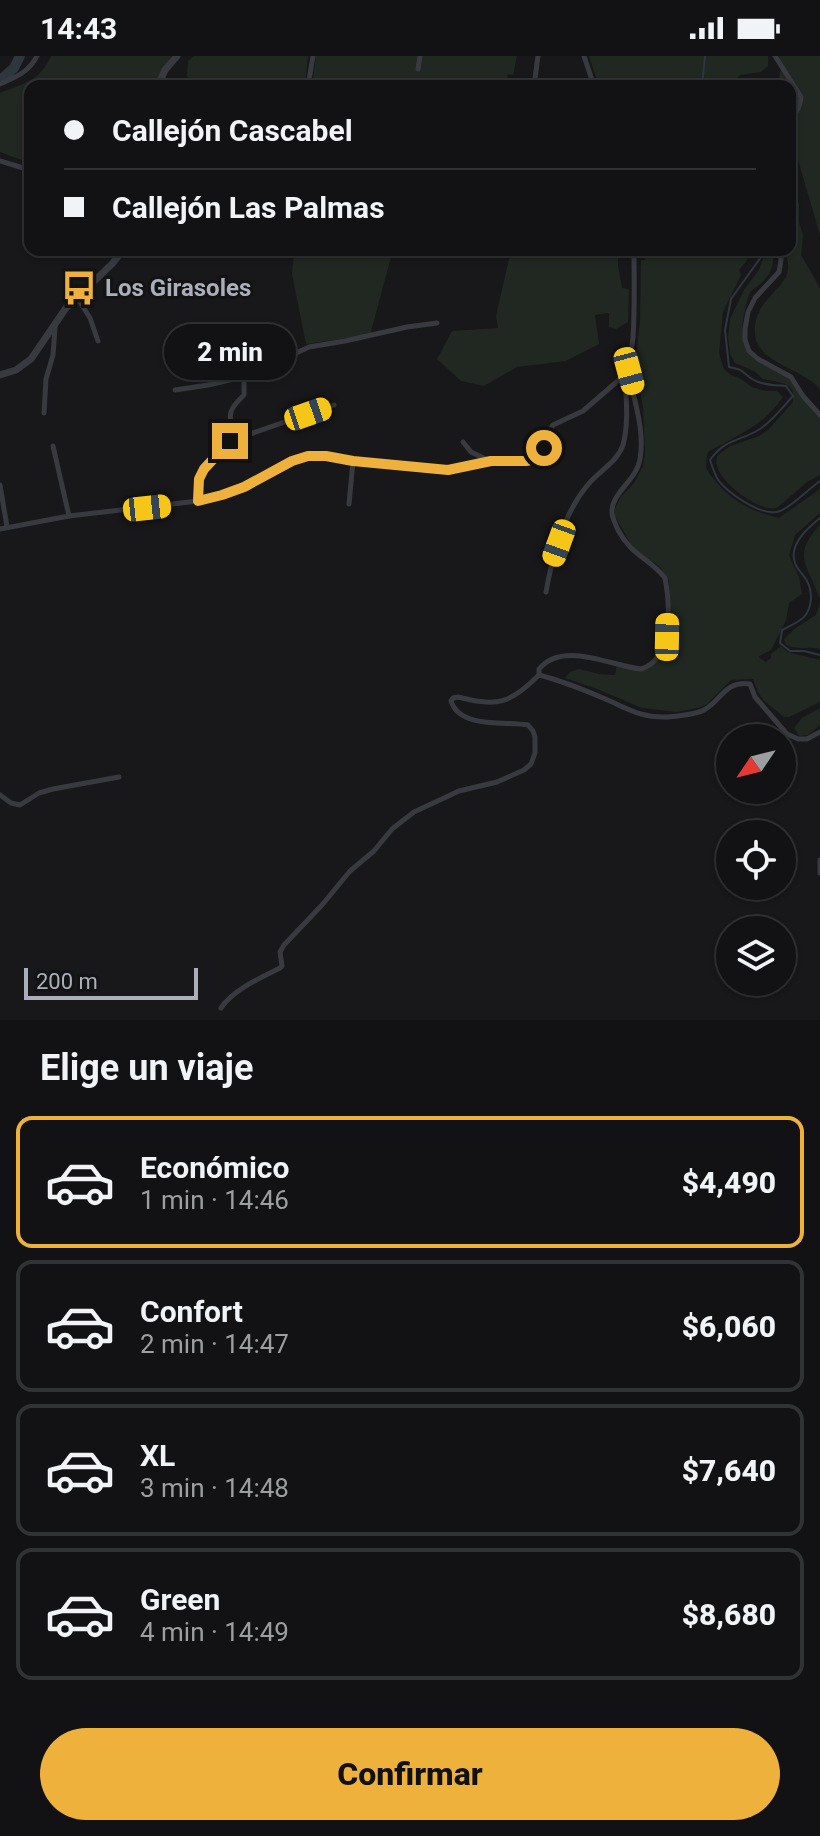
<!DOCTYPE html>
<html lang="es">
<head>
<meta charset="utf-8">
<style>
	body { margin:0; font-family:Roboto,sans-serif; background:#1f2022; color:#f1f3f6; height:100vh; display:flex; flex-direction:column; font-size:30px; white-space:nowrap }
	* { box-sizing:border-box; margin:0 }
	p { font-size:26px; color:#9c9ea0 }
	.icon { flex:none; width:44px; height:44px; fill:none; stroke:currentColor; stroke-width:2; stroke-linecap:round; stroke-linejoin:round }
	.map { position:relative; height:964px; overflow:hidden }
	.panel { display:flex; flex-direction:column; background:#121214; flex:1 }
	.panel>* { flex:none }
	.banner { position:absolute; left:24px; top:24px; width:772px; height:176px; border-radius:16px; box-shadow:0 2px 6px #0004,0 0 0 2px #313234; display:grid; align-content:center; height:176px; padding:0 40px; background:#121214 }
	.needle { width:52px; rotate:235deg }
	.tools { position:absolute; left:716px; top:668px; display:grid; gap:16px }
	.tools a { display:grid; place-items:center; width:80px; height:80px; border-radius:50%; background:#121214; box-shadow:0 2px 6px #0004,0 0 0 2px #313234; font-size:40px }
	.scale { position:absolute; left:24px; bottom:20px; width:174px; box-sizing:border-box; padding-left:8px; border:4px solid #aaafb9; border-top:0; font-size:22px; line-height:28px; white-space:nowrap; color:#aaafb9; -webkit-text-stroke:6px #131315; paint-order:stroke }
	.end { position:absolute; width:36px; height:36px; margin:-18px; border:10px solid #eeb23c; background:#111; box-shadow:0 0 0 4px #111 }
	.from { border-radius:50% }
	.bubble { position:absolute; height:56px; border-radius:28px; background:#121214; box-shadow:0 2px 6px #0004,0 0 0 2px #313234; font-size:26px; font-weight:800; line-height:56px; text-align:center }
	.car { position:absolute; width:24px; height:48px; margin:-24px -12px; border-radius:10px; box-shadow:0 0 6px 2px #0007; background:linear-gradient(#f5c518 24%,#345 0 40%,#f5c518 0 76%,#345 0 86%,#f5c518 0) }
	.banner b { display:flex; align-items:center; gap:28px; height:76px; font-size:30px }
	.banner b+b { border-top:2px solid #313234 }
	.banner i { width:20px; height:20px; background:#f1f3f6 }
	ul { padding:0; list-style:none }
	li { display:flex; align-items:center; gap:24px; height:132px; margin:0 16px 12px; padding:0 24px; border:4px solid #313234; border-radius:16px }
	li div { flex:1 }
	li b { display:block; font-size:30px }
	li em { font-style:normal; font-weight:800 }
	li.current { border-color:#eeb23c }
	li>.icon { width:72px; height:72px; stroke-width:1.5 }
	h2 { padding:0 40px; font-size:36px; line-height:96px }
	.action { display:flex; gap:16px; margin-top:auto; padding:16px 40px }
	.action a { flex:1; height:92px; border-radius:48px; background:#eeb23c; color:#111; font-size:32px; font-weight:800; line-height:92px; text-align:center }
	.status { display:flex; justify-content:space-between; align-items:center; height:56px; padding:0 40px; background:#121214; direction:ltr }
	.status svg { height:22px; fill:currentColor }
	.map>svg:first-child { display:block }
	.green { fill:#202821 }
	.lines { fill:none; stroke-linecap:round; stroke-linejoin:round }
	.stream { stroke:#2e373e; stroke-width:2 }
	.river { stroke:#2e373e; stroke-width:10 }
	.minor { stroke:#393a3f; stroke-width:5 }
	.tertiary { stroke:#393a3f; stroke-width:7 }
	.route { stroke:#eeb23c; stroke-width:10 }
	.labels { text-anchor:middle; stroke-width:6; stroke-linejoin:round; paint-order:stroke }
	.poi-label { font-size:24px; font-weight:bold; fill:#aaafb9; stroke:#131315; text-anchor:start }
</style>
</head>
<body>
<div class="status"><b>14:43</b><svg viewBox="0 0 49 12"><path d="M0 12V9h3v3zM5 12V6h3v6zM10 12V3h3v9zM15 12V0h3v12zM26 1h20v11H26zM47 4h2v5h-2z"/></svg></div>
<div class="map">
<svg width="820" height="964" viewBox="0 0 820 964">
	<rect width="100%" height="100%" fill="#18181a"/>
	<g class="green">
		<path d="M 51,0 L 171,0 L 154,30 L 30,30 L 30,107 L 0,96 L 0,37 C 23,28 41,24 51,0 Z"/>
		<polygon points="194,0 308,0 305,30 190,30 190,23 187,20 188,5"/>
		<polygon points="316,0 517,0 513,19 508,18 507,24 500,26 499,30 312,30"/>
		<polygon points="589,0 768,0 768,10 761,16 740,19 731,30 599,30"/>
		<polygon points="779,0 820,0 820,179 798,104 790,91 790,30 777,30 781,13"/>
		<path d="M 790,125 L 792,139 L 799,148 L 799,166 L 803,179 L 801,199 L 820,232 L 820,333 C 804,313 757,307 755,278 C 752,244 786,235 788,213 C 789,207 786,200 785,194 L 790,194 Z"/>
		<polygon points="294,194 393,194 370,279 306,288 292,218"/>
		<polygon points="511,194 618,194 618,210 622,232 629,233 628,266 616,273 609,271 609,257 595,259 599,288 566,305 517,311 484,330 461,325 437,303 452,275 498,272 496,260"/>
		<path d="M 646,194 L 749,194 L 747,204 L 739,214 L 741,219 L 723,256 L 719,297 L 722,307 L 724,313 L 731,319 L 741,323 L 752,331 L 766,335 L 777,335 L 783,341 C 765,369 736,380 708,396 C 707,399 706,408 706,410 C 707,417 713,421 717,427 C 734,447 754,456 779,462 L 820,433 L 820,457 L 795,479 L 789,499 L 799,521 L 802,538 L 789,547 L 786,564 L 771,594 L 758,601 L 766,606 L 771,602 L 771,598 L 781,590 L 787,596 L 820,604 L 820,646 L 789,661 L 784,661 L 764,645 L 758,636 L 753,623 L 731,624 L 707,648 L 701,651 L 677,656 L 642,652 L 597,633 L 565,622 L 570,616 L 579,613 L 599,618 L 615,619 L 617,608 L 638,615 L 648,613 L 661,602 L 671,576 L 669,525 L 660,511 L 633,492 L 615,460 L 615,453 L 620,442 L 634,427 L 643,410 L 645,397 L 643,351 L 635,310 L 640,266 L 641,204 L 645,204 Z"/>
		<path d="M 766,194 L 773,194 C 774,207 772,219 761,227 C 761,228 752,234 751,235 C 747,241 746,251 744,258 C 735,303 766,300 789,323 C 801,335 807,351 820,362 L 820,419 L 807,426 L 777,452 C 759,456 724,429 718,413 C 716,407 716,407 717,400 L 730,390 L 759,380 L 768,374 L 793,346 L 793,336 L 790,331 L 783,327 L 763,323 L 754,315 L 735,307 L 730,298 L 728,281 L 730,263 L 744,234 L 759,214 Z"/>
		<path d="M 820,469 L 820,543 C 808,509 791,500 820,469 Z"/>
		<path d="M 820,547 L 820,593 C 808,590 797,594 786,589 L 784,583 L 797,571 L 816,559 Z"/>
		<polygon points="820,652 820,669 808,679 799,680 794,672 802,662"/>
	</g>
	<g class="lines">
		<g class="stream">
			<polyline points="702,30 705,0"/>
			<path d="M 760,194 L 761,201 L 731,243 L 725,274 L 729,311 C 744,314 741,315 752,323 C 761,329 775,329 786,330 L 793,340 C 782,352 773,364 760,373 C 739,386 726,382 710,404 C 712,410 714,416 717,422 C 725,436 763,462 780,455 C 794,449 807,434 820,425"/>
			<path d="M 820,462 C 808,472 791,486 794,503 C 795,513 803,517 807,525 C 810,530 811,537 811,543 C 809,563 799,565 782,574 L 780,587 L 790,595 L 804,595 L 820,599"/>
		</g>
		<polyline class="river" points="0,24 14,12 20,0"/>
		<g class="minor">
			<polyline points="584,0 594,30"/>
			<path d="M 775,0 L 801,41 C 800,49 798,58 790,60"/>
			<polyline points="418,13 420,0"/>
			<path d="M 0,28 C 16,21 29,16 37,0"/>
			<polyline points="308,30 313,0"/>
			<polyline points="534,30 538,0"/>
			<path d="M 744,30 C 751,24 757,25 765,30"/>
			<polyline points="0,105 30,114"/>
			<polyline points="780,194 781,204 779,216 755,242 748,256 745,273 745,284 749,295 758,303 791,321 803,340 820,359"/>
			<polyline points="340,195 341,194"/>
			<polyline points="77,241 90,262 98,285"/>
			<polyline points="175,334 208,329 234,323 275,307 309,291 345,285 407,271 437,267"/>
			<polyline points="44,357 46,323 53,299 55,271"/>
			<path d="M 230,384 C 235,360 221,361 244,339 L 244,319"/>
			<polyline points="463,386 471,396 490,405"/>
			<polyline points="53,390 69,460"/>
			<polyline points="0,429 7,471"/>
			<polyline points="198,445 199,423 204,413 230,385 334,349"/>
			<polyline points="349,448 353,405"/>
			<polyline points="0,473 69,460 198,445 222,439 244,431 292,405 308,400 326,400 353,405 448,414 499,404 526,405 535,403 541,398 548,376 553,369 583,355 628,316"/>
			<path d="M 546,536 C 552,502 564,458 586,431 C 597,416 617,407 623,389 C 629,367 626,342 625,320"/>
			<path d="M 539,619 C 562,625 582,633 603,642 C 627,652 640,662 667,661 C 678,660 694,659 704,654 C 721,645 725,624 750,628 L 755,641 L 787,678 L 798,683 L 807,683 L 820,676"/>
			<polyline points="0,739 11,747 20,749 39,737 53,733 119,721"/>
			<polyline points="820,804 820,817"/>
			<path d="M 221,952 C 233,934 260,922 280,912 L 282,910 L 280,896 L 284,889 L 322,849 L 350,815 L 374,795 L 392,773 L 414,756 L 459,735 L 497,726 L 524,714 L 531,708 L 535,697 L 535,681 L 533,675 L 528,669 C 505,665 460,673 451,645 L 453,642 L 458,641 C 498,651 509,648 539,619 L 539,613 C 563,584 611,610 641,613 C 673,604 670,548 665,522 C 649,502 632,500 618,474 C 616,469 612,462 612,456 C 611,437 637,424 640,403 C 645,373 634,346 629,318 C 628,306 632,293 633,281 C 635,252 634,223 634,194"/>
		</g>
		<g class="tertiary">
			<polyline points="158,30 165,14 177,0"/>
			<polyline points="0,319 16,314 31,303 66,252 112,208 123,194"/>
		</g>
	</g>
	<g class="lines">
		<polyline class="route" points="230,385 204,413 199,423 198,445 222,439 244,431 292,405 308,400 326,400 353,405 448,414 491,405 526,405 535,403 541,398 544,392"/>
	</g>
	<defs>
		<g id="bus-bare" transform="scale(2.76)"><path d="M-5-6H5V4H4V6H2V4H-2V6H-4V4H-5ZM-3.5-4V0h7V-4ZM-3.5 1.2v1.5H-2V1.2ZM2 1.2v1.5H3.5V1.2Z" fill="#eeb23c" stroke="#131315" stroke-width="2.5" paint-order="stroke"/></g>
	</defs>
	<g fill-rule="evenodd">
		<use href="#bus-bare" x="79" y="232"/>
	</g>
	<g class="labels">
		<g class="poi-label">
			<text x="105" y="240">Los Girasoles</text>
		</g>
	</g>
</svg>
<div class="tools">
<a><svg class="needle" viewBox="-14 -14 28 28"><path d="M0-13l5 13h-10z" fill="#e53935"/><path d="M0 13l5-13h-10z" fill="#9c9ea0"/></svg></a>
<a><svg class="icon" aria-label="locate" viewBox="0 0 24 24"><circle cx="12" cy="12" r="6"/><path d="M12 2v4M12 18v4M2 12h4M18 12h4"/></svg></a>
<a><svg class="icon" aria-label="layers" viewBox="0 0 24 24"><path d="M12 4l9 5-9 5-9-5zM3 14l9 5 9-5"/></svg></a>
</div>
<div class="scale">200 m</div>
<i class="end from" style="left:544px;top:392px"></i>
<i class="end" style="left:230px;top:385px"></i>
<div class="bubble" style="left:164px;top:268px;width:132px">2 min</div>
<i class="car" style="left:629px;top:315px;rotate:165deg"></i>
<i class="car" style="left:308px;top:358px;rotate:71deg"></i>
<i class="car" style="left:147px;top:452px;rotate:84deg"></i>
<i class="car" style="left:559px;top:487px;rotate:200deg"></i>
<i class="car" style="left:667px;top:581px;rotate:1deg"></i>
<div class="banner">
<b><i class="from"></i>Callejón Cascabel</b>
<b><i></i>Callejón Las Palmas</b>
</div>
</div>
<section class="panel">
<h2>Elige un viaje</h2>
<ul>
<li class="current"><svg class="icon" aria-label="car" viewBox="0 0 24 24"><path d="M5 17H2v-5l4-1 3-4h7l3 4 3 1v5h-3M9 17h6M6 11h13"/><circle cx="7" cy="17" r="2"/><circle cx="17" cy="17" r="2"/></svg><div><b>Económico</b><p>1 min · 14:46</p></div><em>$4,490</em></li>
<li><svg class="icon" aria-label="car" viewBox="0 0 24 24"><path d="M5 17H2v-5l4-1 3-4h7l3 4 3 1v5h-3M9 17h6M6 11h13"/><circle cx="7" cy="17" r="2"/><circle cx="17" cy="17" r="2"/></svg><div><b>Confort</b><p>2 min · 14:47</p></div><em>$6,060</em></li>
<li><svg class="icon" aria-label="car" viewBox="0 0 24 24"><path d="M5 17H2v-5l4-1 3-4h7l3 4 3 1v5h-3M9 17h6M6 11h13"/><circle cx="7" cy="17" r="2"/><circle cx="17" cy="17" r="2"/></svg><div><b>XL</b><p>3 min · 14:48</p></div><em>$7,640</em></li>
<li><svg class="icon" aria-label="car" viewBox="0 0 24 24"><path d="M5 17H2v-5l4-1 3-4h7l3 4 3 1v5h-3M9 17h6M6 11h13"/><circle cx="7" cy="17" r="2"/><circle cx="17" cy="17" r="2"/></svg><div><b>Green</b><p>4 min · 14:49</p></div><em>$8,680</em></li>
</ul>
<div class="action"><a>Confirmar</a></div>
</section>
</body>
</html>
